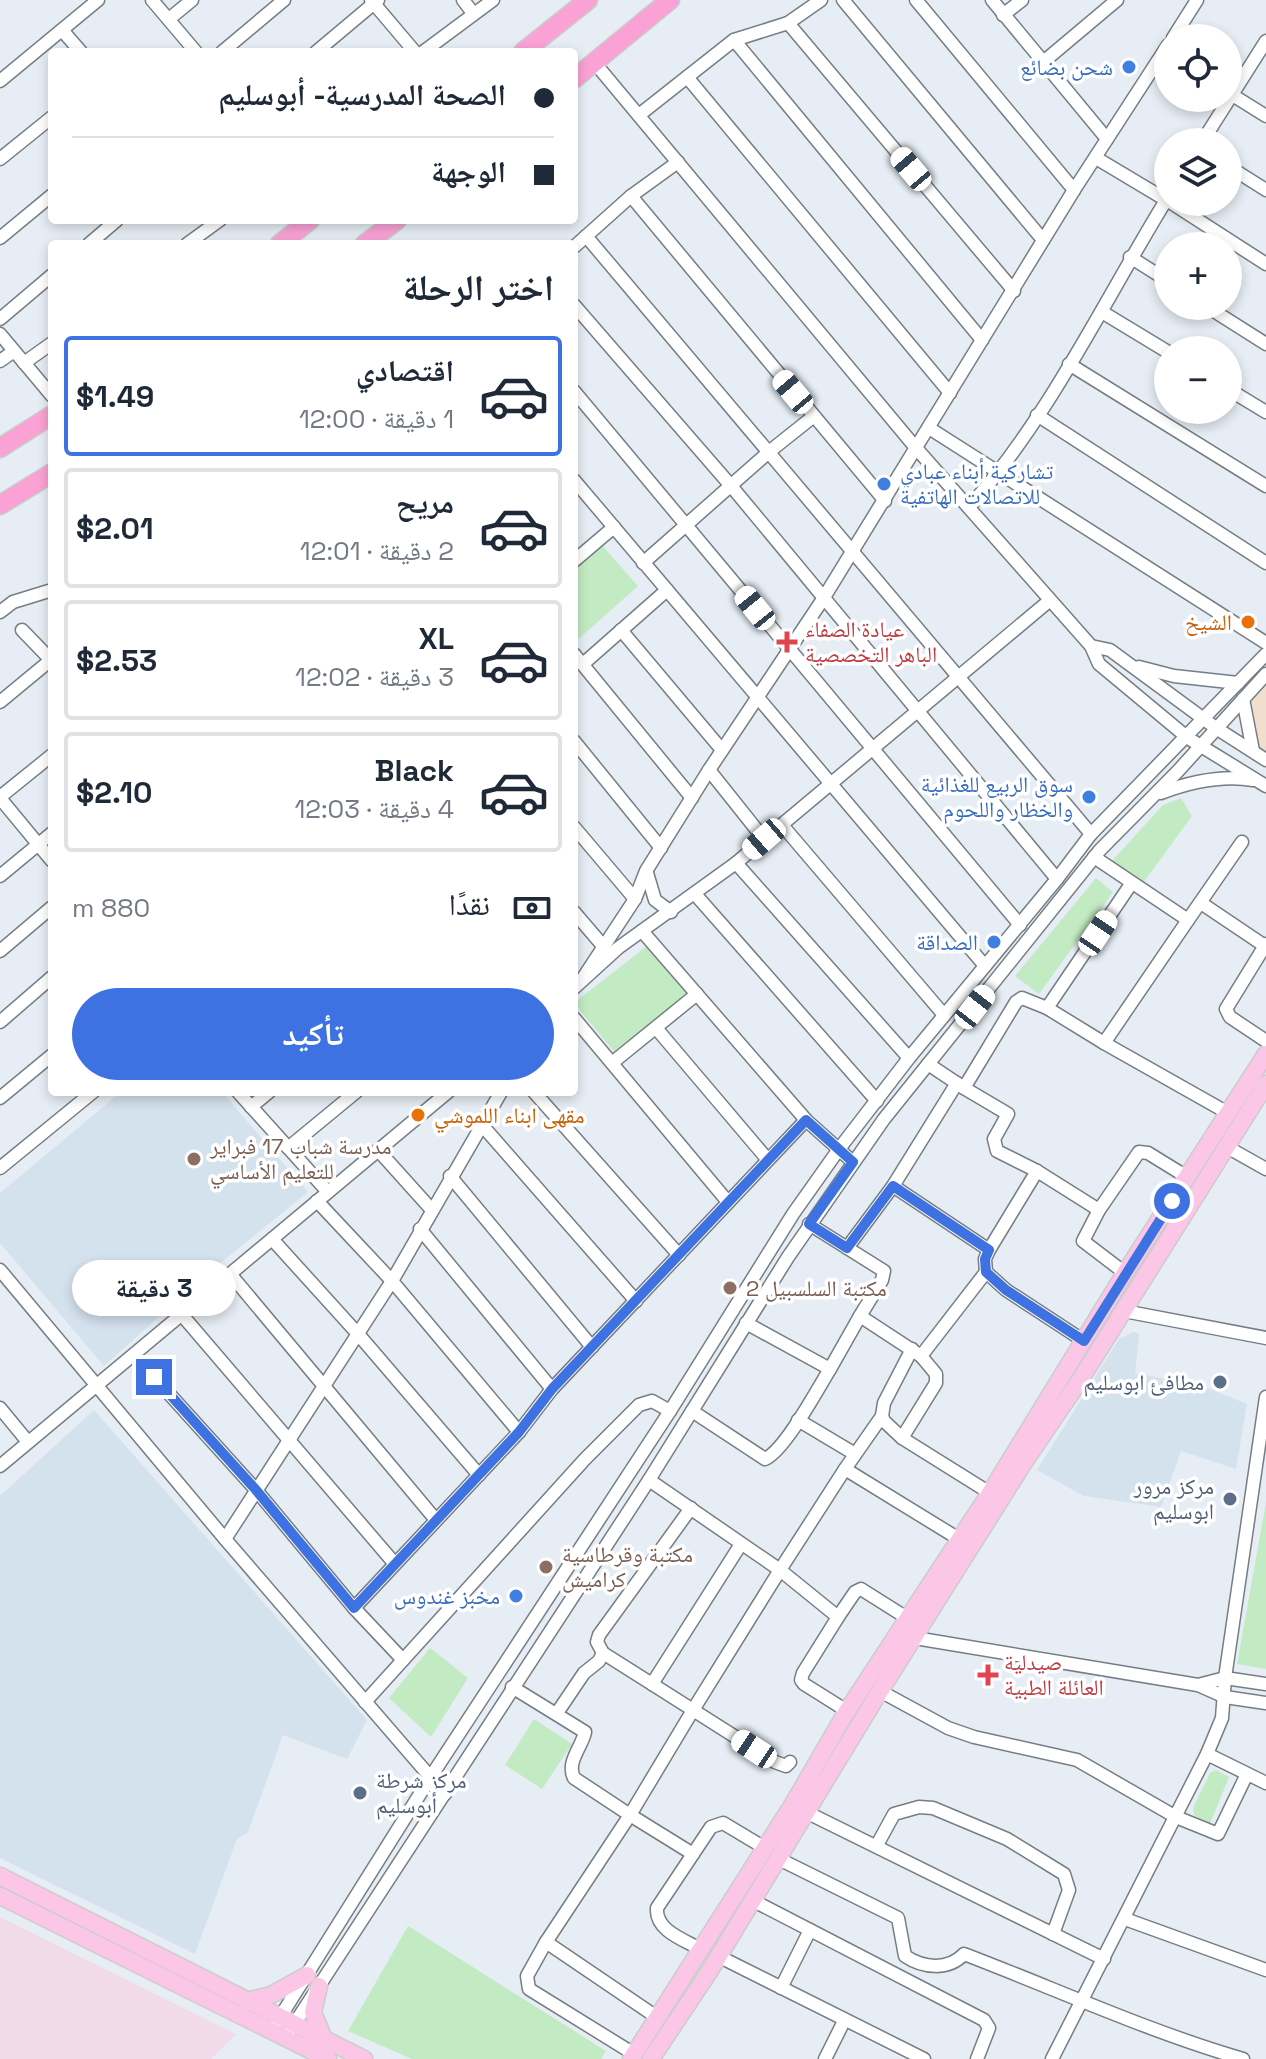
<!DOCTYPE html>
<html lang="ar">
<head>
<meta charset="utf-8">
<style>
	body { margin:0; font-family:"Space Grotesk","Noto Naskh Arabic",sans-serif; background:#f6f6f7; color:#1f2937; direction:rtl; height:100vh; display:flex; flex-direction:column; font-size:30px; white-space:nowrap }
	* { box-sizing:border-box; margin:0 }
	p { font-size:26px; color:#747a83 }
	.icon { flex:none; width:44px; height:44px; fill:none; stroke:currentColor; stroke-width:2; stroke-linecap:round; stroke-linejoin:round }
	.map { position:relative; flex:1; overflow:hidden; direction:ltr }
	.drawer { position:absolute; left:48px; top:240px; width:530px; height:856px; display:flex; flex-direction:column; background:#fff; border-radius:8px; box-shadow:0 4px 12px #0003; direction:rtl }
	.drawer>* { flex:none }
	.guide { position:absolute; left:48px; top:48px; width:530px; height:176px; border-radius:8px; box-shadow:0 4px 12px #0003; direction:rtl; display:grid; align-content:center; height:176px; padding:0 24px; background:#fff }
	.buttons { position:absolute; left:1154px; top:24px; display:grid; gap:16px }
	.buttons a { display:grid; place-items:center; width:88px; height:88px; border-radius:50%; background:#fff; box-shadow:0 4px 12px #0003; font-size:40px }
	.end { position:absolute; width:36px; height:36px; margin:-18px; border:10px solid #3e72e2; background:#fff; box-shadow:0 0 0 4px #fff }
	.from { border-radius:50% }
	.bubble { position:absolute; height:56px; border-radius:28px; background:#fff; box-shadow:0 4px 12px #0003; font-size:26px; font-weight:700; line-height:56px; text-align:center; direction:rtl }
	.car { position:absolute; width:24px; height:48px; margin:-24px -12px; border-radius:10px; box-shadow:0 0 6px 2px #0007; background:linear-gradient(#fff 24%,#345 0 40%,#fff 0 76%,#345 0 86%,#fff 0) }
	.guide b { display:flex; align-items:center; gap:28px; height:76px; font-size:30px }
	.guide b+b { border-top:2px solid #e0e1e3 }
	.guide i { width:20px; height:20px; background:#1f2937 }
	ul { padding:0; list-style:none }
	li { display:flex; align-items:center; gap:24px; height:120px; margin:0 16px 12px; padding:0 8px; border:4px solid #e0e1e3; border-radius:8px }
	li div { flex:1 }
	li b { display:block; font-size:30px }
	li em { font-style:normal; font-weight:700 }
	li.current { border-color:#3e72e2 }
	li>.icon { width:72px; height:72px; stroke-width:1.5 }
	h2 { padding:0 24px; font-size:36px; line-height:96px }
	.pay { display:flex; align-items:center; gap:20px; height:88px; padding:0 24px; font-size:30px }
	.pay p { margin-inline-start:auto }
	.action { display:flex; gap:16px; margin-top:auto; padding:16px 24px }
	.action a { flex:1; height:92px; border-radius:48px; background:#3e72e2; color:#fff; font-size:32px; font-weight:700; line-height:92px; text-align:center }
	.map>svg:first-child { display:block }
	.built { fill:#d4e2ee }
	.industrial { fill:#f1dbe8 }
	.medical { fill:#f0dfce }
	.green { fill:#c3ebc3 }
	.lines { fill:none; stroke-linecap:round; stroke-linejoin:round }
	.minor-casing { stroke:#767d83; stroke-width:15 }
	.major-casing { stroke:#cbcccc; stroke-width:19 }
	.highway-casing { stroke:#cbcccc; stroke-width:21 }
	.minor { stroke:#fff; stroke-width:12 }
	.major { stroke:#fcc7e6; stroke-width:16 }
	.highway { stroke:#faa2d5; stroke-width:18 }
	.route { stroke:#3e72e2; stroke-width:10 }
	.shop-dot { fill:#3f7fe0; stroke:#fff; stroke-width:3 }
	.food-dot { fill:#e8710a; stroke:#fff; stroke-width:3 }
	.health-dot { fill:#e0444e; stroke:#fff; stroke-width:3 }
	.education-dot { fill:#8d6e63; stroke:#fff; stroke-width:3 }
	.service-dot { fill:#5c6f8a; stroke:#fff; stroke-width:3 }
	.labels { text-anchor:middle; stroke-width:7; stroke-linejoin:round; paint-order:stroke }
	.shop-label { font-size:22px; fill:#366cbe; stroke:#fff; text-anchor:end }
	.food-label { font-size:22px; fill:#c56008; stroke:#fff; text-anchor:end }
	.health-label { font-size:22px; fill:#be3a42; stroke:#fff; text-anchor:start }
	.education-label { font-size:22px; fill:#785e54; stroke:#fff; text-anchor:start }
	.service-label { font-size:22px; fill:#4e5e75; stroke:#fff; text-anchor:end }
</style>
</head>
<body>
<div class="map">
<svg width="1266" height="2059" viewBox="0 0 1266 2059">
	<rect width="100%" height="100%" fill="#e6edf4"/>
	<g class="built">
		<polygon points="121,1092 222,1092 308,1192 207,1274 104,1366 0,1243 0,1193"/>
		<polygon points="1133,1332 1139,1334 1135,1373 1205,1387 1247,1404 1236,1469 1181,1451 1161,1507 1084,1496 1037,1470 1119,1339"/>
		<polygon points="94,1410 367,1720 347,1759 283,1735 248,1832 237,1839 195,1954 0,1858 0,1496"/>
	</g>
	<polygon class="industrial" points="0,1917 236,2034 211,2059 0,2059"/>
	<polygon class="medical" points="1266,683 1266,753 1256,746 1247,703"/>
	<g class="green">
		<polygon points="601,544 638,586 574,643 574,568"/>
		<polygon points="1181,798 1192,816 1143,883 1112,861 1163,805"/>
		<polygon points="1096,878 1113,892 1039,994 1015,976"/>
		<polygon points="647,946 690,993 616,1054 574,1003"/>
		<polygon points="1266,1502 1266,1669 1237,1664"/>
		<polygon points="430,1648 468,1678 431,1737 389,1698"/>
		<polygon points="534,1719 572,1744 542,1789 505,1765"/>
		<polygon points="1216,1770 1229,1777 1210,1824 1194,1815 1193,1808 1210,1773"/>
		<polygon points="408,1926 606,2051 601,2059 412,2059 348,2031"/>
	</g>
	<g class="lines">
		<g class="minor-casing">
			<g id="minor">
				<polyline points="152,0 196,52"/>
				<polyline points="371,0 415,52"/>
				<polyline points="463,0 473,13"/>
				<polyline points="843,0 1043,240"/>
				<polyline points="916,0 1074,190"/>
				<polyline points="992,0 1107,139"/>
				<polyline points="1003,15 1022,0"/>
				<polyline points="169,19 192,0"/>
				<polyline points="788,23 1014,291"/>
				<polyline points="62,30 81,52"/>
				<polyline points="1173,38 1197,0"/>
				<polyline points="734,40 982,340"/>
				<polyline points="222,52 284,0"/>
				<polyline points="316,52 378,0"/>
				<polyline points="423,52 493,0"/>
				<polyline points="594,62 916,448 1091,646 1099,664 1188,738 1266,786"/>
				<polyline points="1042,63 1117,0"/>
				<polyline points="687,77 950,393"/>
				<polyline points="0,81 98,0"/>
				<polyline points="1234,96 1266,116"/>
				<polyline points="639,115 734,40 788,23 821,0"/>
				<polyline points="1202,142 1266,41"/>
				<polyline points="1096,158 1168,201"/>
				<polyline points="0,159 52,117"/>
				<polyline points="1228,166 1266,190"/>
				<polyline points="631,196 885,501"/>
				<polyline points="1170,202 1266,264"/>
				<polyline points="586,236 1091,834"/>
				<polyline points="0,238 52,195"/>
				<polyline points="89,244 117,220"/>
				<polyline points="187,244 220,220"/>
				<polyline points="574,247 631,196 678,162"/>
				<polyline points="1130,257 1168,281"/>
				<polyline points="574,305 732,487 1057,879"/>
				<polyline points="1206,306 1266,344"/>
				<polyline points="1102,312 1168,352"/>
				<polyline points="0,319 52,275"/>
				<polyline points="0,334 52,396"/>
				<polyline points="0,361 14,351"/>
				<polyline points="24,363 52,343"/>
				<polyline points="1069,364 1266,486"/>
				<polyline points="1228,389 1266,412"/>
				<polyline points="574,391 1020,925"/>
				<polyline points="1037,415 1266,563"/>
				<polyline points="929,428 1266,643"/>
				<polyline points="574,480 985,966"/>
				<path d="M 969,507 C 1049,418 1105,299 1168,197"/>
				<polyline points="574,561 614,527"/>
				<polyline points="643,563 770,451 814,416"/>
				<polyline points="0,612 13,602 52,590"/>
				<polyline points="22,630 51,660"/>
				<polyline points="621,630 722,750"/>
				<polyline points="1091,646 1110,650 1216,728 1266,760"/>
				<polyline points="574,654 692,798"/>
				<polyline points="583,664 667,590"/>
				<polyline points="1139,667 1174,676 1238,683"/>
				<polyline points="1243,699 1253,751"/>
				<polyline points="0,702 52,659"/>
				<polyline points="574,741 661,848"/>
				<polyline points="709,770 764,839"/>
				<path d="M 1161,793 C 1190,782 1222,775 1253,780"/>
				<polyline points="0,797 52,755"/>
				<polyline points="0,798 52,861"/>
				<polyline points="782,825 944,1015"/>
				<polyline points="574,827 635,899"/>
				<polyline points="1094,857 1188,920 1242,842"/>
				<polyline points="736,863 909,1058"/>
				<polyline points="647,873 655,900 671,912"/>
				<polyline points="0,876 52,833"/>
				<polyline points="1131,884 1047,1008 1104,1043 1188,920"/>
				<polyline points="695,894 877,1101"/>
				<polyline points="1201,903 1265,946"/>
				<polyline points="574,912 604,947"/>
				<polyline points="642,931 806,1120 853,1162"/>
				<polyline points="1266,944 1226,1009 1230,1017 1266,1041"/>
				<polyline points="0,951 52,907"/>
				<polyline points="581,981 635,899 646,871 709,770 823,599 1074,190 1168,45"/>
				<polyline points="574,988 618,948 736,863 1049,601"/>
				<polyline points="574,1018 728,1202"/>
				<polyline points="0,1022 52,977"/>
				<polyline points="656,1028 768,1160"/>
				<polyline points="1104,1043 1228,1113"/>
				<polyline points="612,1063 697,994"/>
				<polyline points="928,1064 964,1088 1016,1002 1022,998 1047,1008"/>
				<polyline points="957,1083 893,1186 989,1250"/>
				<polyline points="964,1088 1008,1114 994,1139 997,1151 1037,1171 1099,1210"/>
				<polyline points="238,1092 328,1192"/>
				<polyline points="534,1092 679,1255"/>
				<polyline points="0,1098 52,1055"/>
				<polyline points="251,1107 269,1092"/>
				<polyline points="481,1124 636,1301"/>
				<polyline points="1227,1147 1266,1169"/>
				<polyline points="288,1148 356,1092"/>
				<polyline points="378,1150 431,1209"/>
				<polyline points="0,1168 93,1092"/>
				<polyline points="1037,1171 989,1250 985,1259 986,1272 1006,1290 1084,1341"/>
				<polyline points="450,1176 592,1347"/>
				<polyline points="317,1201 392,1281 519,1432"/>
				<polyline points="809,1224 884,1271 882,1280 860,1316 921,1356 986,1272"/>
				<polyline points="420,1229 552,1389"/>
				<polyline points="272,1239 358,1334 479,1475"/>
				<polyline points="847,1248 893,1186"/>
				<polyline points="0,1270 225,1539 445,1794"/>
				<polyline points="1125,1273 1083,1241 1099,1210 1139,1152 1148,1153 1187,1177"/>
				<polyline points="231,1275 436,1520"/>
				<polyline points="1124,1311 1266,1338"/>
				<polyline points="182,1315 395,1564"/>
				<polyline points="746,1323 830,1369 860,1316"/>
				<polyline points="134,1355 256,1490 354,1608 403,1660"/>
				<polyline points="921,1356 936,1374 936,1383 902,1438 990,1493"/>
				<polyline points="0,1408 28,1442"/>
				<path d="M 692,1411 L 765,1459 C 785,1450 817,1390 830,1369"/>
				<polyline points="882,1416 884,1403 912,1349"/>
				<polyline points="798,1420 855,1454"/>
				<polyline points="902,1438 884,1421 882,1416 845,1469 959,1539"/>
				<polyline points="0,1466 448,1092"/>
				<polyline points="649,1480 780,1570 845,1469"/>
				<polyline points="691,1508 599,1635 597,1642 603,1653 652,1684 741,1544"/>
				<polyline points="225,1539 392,1281 501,1092"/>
				<polyline points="354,1608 519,1432 552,1389 806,1120"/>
				<polyline points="838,1617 803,1673 801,1680 804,1684 847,1711"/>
				<polyline points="915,1638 1198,1685 1225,1697 1266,1703"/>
				<polyline points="652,1684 693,1710 780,1570 838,1617 855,1592 861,1589 907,1618"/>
				<polyline points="1198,1685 1225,1678 1266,1684"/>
				<path d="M 512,1687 L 585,1732 C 582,1747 566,1762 574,1778 L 630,1815 L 693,1710 L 775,1762 L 786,1766 L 790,1762"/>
				<polyline points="880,1691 948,1728 974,1737 1077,1760 1176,1817 1218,1834 1247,1774"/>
				<polyline points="365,1702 585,1459 639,1405 652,1401 670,1411"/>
				<polyline points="557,1713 584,1673 599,1661 603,1653"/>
				<polyline points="1207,1754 1266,1783"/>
				<polyline points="806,1812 1104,1959"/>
				<polyline points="877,1845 894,1814 919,1807 933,1808 1007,1839 1064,1874 1069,1890 1053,1934"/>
				<path d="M 777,1858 L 898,1918 L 905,1956 C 923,1968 948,1971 964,1954 C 1056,1989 1147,2031 1243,2059"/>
				<polyline points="752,1900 984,2020 989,2028 977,2059"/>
				<polyline points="1125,1919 1266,1970"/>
				<polyline points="546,1942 527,1976 529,1989 634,2054"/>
				<path d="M 702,1950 C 685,1940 655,1931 657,1908 L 711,1827 L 723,1823 L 765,1848"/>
				<polyline points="718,1956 924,2059"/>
				<polyline points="781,1988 810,1930"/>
				<polyline points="658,2018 546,1942 630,1815 693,1854"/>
				<polyline points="277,2022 430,1778 670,1411 793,1214 839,1149 909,1058 1057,879 1091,834 1266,654"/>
				<polyline points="291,2029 649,1480 788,1257 884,1119 1100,850 1178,771 1266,674"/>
				<polyline points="825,2059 844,2021"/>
				<polyline points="1052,2059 1207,1754 1222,1718 1225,1678 1266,1397"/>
			</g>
		</g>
		<g class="major-casing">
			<g id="major">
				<polyline points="0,1876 364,2059"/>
				<polyline points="0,1896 328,2059"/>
				<polyline points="319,1986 313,2012 324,2039"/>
				<polyline points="247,2001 271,1995 307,1975"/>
				<polyline points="631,2059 793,1804 847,1711 990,1493 1125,1273 1266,1054"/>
				<polyline points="651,2059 709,1972 880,1691 1023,1464 1082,1377 1266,1084"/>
			</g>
		</g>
		<g class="highway-casing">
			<g id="highway">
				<polyline points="523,52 588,0"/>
				<polyline points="574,79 670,0"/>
				<polyline points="280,244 310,220"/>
				<polyline points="365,244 397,220"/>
				<polyline points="0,448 52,415"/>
				<polyline points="0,505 52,473"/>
			</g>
		</g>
		<use href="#minor" class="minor"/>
		<use href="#major" class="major"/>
		<use href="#highway" class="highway"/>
	</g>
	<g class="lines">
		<polyline class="route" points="154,1377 256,1490 354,1608 519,1432 552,1389 806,1120 853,1162 809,1224 847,1248 893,1186 989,1250 985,1259 986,1272 1006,1290 1084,1341 1172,1201"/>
	</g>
	<g class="shop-dot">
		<circle cx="1129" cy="67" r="8"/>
		<circle cx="884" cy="484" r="8"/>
		<circle cx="1089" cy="797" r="8"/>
		<circle cx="994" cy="942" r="8"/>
		<circle cx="516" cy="1596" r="8"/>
	</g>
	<g class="food-dot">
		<circle cx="1248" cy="622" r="8"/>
		<circle cx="418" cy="1115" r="8"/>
	</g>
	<g class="health-dot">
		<path d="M783 630h8v8h8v8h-8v8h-8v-8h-8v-8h8z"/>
		<path d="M984 1663h8v8h8v8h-8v8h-8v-8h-8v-8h8z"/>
	</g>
	<g class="education-dot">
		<circle cx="194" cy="1159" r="8"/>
		<circle cx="730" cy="1288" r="8"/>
		<circle cx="546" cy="1567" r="8"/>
	</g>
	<g class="service-dot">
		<circle cx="1220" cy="1382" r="8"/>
		<circle cx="1230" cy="1499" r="8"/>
		<circle cx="360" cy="1793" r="8"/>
	</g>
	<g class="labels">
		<g class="shop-label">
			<text x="1113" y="75">شحن بضائع</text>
			<text x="900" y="479" text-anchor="start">تشاركية أبناء عبادي<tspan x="900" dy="25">للاتصالات الهاتفية</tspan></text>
			<text x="1073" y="792">سوق الربيع للغذائية<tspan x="1073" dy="25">والخظار واللحوم</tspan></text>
			<text x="978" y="950">الصداقة</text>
			<text x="500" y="1604">مخبز غندوس</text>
		</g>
		<g class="food-label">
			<text x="1232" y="630">الشيخ</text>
			<text x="434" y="1123" text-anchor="start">مقهى ابناء اللموشي</text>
		</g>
		<g class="health-label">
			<text x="805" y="637">عيادة الصفاء<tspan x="805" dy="25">الباهر التخصصية</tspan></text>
			<text x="1004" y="1670">صيدلية<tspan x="1004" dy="25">العائلة الطبية</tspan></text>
		</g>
		<g class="education-label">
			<text x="210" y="1154">مدرسة شباب 17 فبراير<tspan x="210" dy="25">للتعليم الأساسي</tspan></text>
			<text x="746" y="1296">مكتبة السلسبيل 2</text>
			<text x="562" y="1562">مكتبة وقرطاسية<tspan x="562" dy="25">كراميش</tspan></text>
		</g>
		<g class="service-label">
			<text x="1204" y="1390">مطافئ ابوسليم</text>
			<text x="1214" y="1494">مركز مرور<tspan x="1214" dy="25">ابوسليم</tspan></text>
			<text x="376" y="1788" text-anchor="start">مركز شرطة<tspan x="376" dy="25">أبوسليم</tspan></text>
		</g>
	</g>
</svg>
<div class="buttons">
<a><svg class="icon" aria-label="locate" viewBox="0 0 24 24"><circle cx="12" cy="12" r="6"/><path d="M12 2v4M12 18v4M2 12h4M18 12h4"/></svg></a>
<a><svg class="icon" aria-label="layers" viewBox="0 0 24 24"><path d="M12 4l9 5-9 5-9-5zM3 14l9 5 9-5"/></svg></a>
<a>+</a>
<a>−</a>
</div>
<i class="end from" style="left:1172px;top:1201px"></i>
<i class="end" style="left:154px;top:1377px"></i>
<div class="bubble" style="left:72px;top:1260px;width:164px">3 دقيقة</div>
<i class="car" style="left:911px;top:169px;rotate:320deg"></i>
<i class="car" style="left:793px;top:392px;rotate:320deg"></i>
<i class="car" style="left:755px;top:608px;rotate:321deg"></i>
<i class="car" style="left:764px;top:839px;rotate:229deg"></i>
<i class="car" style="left:1098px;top:933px;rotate:34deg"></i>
<i class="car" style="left:975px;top:1007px;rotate:38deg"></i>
<i class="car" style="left:754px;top:1749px;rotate:303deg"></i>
<div class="guide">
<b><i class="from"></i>الصحة المدرسية- أبوسليم</b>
<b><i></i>الوجهة</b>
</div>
<section class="drawer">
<h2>اختر الرحلة</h2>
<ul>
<li class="current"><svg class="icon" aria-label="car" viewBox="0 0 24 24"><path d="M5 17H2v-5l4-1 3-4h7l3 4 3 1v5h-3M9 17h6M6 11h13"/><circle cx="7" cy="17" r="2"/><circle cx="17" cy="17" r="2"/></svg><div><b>اقتصادي</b><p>1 دقيقة · 12:00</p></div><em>$1.49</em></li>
<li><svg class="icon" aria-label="car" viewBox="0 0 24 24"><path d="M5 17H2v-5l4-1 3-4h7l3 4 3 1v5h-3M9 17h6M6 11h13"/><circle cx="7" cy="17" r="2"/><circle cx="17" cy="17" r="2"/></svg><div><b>مريح</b><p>2 دقيقة · 12:01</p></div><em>$2.01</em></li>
<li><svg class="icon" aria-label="car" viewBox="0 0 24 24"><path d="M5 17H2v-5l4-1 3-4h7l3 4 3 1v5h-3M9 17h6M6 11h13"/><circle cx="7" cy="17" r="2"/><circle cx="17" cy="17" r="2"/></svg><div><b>XL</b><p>3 دقيقة · 12:02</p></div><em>$2.53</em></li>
<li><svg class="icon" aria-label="car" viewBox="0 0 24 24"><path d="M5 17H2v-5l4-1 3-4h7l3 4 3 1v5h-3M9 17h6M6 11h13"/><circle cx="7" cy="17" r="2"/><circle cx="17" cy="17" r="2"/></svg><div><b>Black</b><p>4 دقيقة · 12:03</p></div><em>$2.10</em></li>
</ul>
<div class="pay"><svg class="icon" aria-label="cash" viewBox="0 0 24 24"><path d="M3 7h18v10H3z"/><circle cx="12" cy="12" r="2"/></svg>نقدًا<p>880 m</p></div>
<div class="action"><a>تأكيد</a></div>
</section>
</div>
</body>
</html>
